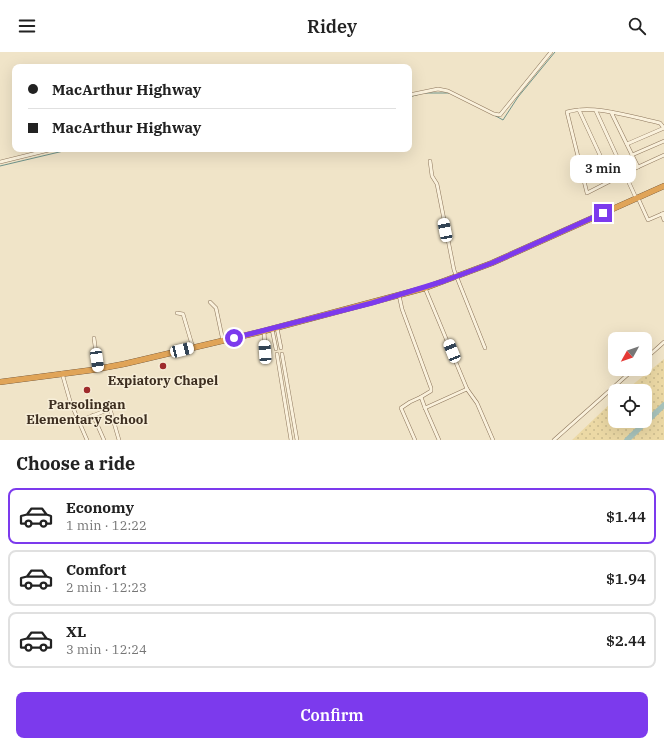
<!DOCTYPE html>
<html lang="en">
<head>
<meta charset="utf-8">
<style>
	body { margin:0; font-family:"IBM Plex Serif",serif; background:#f6f6f6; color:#222; height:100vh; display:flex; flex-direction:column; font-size:15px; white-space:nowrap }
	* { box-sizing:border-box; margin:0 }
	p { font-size:13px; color:#767676 }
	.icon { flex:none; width:22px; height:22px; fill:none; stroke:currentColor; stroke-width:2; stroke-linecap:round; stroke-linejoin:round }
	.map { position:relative; height:388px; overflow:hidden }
	.sheet { display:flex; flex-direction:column; background:#fff; flex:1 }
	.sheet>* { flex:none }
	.guide { position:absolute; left:12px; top:12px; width:400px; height:88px; border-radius:8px; box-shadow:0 4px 16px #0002; display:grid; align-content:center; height:88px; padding:0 16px; background:#fff }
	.needle { width:26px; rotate:230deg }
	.controls { position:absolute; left:608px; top:280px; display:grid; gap:8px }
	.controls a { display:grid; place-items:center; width:44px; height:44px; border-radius:8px; background:#fff; box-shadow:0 4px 16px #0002; font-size:20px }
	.end { position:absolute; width:18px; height:18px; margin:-9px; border:5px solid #7c3aed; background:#fff; box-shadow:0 0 0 2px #fff }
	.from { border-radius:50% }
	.bubble { position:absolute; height:28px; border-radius:8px; background:#fff; box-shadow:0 4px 16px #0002; font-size:13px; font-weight:600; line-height:28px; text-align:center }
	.car { position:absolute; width:12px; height:24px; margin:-12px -6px; border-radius:5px; box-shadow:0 0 3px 1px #0007; background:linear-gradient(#fff 24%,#345 0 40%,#fff 0 76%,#345 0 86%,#fff 0) }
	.guide b { display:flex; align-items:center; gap:14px; height:38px; font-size:15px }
	.guide b+b { border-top:1px solid #e0e0e0 }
	.guide i { width:10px; height:10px; background:#222 }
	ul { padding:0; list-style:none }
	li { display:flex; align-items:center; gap:12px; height:56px; margin:0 8px 6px; padding:0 8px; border:2px solid #e0e0e0; border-radius:8px }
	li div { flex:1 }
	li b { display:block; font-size:15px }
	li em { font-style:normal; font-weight:600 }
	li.active { border-color:#7c3aed }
	li>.icon { width:36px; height:36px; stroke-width:1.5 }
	h2 { padding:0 16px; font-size:18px; line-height:48px }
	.action { display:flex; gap:8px; margin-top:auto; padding:8px 16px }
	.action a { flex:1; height:46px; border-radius:8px; background:#7c3aed; color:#fff; font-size:16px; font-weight:600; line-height:46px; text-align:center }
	header { display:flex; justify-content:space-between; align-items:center; height:52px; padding:0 16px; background:#fff; font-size:18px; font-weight:600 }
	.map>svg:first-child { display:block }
	.sand { fill:url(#sand-dots) }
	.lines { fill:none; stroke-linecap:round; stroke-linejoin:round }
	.stream { stroke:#6f938a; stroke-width:1 }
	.river { stroke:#a9c4bc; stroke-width:5.5 }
	.street-casing { stroke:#8d765c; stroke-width:4 }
	.highway-casing { stroke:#5b4430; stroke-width:6 }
	.street { stroke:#faf1dc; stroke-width:3 }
	.highway { stroke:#e0a458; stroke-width:5.5 }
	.route { stroke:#7c3aed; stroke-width:5 }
	.poi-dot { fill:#9e2a2b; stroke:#f7eed8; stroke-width:1.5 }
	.labels { text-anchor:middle; stroke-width:3; stroke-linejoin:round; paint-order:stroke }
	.poi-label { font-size:13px; font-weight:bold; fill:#3d2e20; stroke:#f7eed8 }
</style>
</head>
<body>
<header><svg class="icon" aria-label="menu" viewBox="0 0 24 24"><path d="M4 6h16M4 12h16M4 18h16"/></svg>Ridey<svg class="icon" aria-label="search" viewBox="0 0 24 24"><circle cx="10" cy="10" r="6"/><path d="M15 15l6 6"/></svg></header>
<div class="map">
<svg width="664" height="388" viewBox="0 0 664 388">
	<defs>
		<pattern id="sand-dots" width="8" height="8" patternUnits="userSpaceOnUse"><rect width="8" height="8" fill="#ecd9a5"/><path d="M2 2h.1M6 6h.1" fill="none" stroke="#cbbb8e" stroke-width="1.8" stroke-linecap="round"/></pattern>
	</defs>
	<rect width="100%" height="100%" fill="#f0e4c8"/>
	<polygon class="sand" points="664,307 664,388 572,388 615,347 615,369 645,369 645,339 625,339"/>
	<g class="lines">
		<g class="stream">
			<polyline points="423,41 450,41"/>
			<polyline points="409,45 420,42"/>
			<polyline points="494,63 503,68 518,45 555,0"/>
			<polyline points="0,114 72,97"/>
		</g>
		<polyline class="river" points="627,388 664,353"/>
		<g class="street-casing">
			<g id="street">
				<polyline points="409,43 438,37 448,39 494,62 500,63 551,0"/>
				<polyline points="579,58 612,129"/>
				<polyline points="596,59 636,146"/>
				<path d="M 611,60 L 638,115 L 587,141 L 567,60 C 594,52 632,65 660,71 L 664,76"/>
				<polyline points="627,92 664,76"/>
				<polyline points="632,103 664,89"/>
				<polyline points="430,109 432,124 437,132 454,218 485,296"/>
				<polyline points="0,110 53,97"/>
				<polyline points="638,115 664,103"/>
				<polyline points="638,146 648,168 664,161"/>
				<polyline points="662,162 664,168"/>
				<polyline points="425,236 467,337 477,351 493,388"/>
				<polyline points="399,243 402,257 431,336 431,339 421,345 425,356"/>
				<polyline points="210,250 216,256 223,289"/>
				<polyline points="177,261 183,262 193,296"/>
				<polyline points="277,276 281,296"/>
				<polyline points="272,277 276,297"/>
				<polyline points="264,279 266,310"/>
				<polyline points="94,286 98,317"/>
				<polyline points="277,302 291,388"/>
				<polyline points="282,302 297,388"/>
				<polyline points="645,307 664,290"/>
				<polyline points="62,321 70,349 87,388"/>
				<polyline points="93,363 104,388"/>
				<polyline points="79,369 110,357 119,388"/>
				<polyline points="415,388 401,356 410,350 421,345"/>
				<polyline points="439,388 425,356 467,337"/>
				<polyline points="554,388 634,317"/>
			</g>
		</g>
		<g class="highway-casing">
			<polyline id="highway" points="0,330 92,318 124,312 264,279 425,236 492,211 664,134"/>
		</g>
		<use href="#street" class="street"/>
		<use href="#highway" class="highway"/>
	</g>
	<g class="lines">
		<polyline class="route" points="234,286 372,251 444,229 492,211 603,161"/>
	</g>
	<g class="poi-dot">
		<circle cx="163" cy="314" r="4"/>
		<circle cx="87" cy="338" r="4"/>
	</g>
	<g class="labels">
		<g class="poi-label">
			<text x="163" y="333">Expiatory Chapel</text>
			<text x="87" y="357">Parsolingan<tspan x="87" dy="15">Elementary School</tspan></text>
		</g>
	</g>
</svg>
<div class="controls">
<a><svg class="needle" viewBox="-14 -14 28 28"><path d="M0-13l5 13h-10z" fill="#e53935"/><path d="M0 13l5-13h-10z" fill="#767676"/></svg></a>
<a><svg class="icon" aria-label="locate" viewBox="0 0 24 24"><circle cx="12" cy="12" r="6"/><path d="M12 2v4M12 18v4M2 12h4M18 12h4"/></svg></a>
</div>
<i class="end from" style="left:234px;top:286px"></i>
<i class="end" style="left:603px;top:161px"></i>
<div class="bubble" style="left:570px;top:103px;width:66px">3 min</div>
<i class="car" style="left:445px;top:178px;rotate:349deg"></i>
<i class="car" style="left:182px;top:298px;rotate:76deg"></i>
<i class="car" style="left:452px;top:299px;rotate:338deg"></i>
<i class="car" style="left:265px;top:300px;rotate:356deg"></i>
<i class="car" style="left:97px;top:308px;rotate:172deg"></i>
<div class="guide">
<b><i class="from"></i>MacArthur Highway</b>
<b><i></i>MacArthur Highway</b>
</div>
</div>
<section class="sheet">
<h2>Choose a ride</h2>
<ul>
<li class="active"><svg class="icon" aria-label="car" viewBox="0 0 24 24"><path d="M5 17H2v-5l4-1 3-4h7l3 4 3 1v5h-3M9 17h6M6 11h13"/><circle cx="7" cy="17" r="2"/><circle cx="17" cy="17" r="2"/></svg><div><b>Economy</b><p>1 min · 12:22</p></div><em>$1.44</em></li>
<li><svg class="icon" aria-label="car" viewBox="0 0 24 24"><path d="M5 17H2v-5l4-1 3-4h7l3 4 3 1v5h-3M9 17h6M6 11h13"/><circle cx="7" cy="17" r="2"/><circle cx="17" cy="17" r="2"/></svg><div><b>Comfort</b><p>2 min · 12:23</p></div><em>$1.94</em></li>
<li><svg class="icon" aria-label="car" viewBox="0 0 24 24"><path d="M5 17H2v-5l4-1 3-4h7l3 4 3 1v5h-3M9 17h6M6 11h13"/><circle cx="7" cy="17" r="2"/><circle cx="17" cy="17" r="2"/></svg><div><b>XL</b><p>3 min · 12:24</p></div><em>$2.44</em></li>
</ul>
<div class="action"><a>Confirm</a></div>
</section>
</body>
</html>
